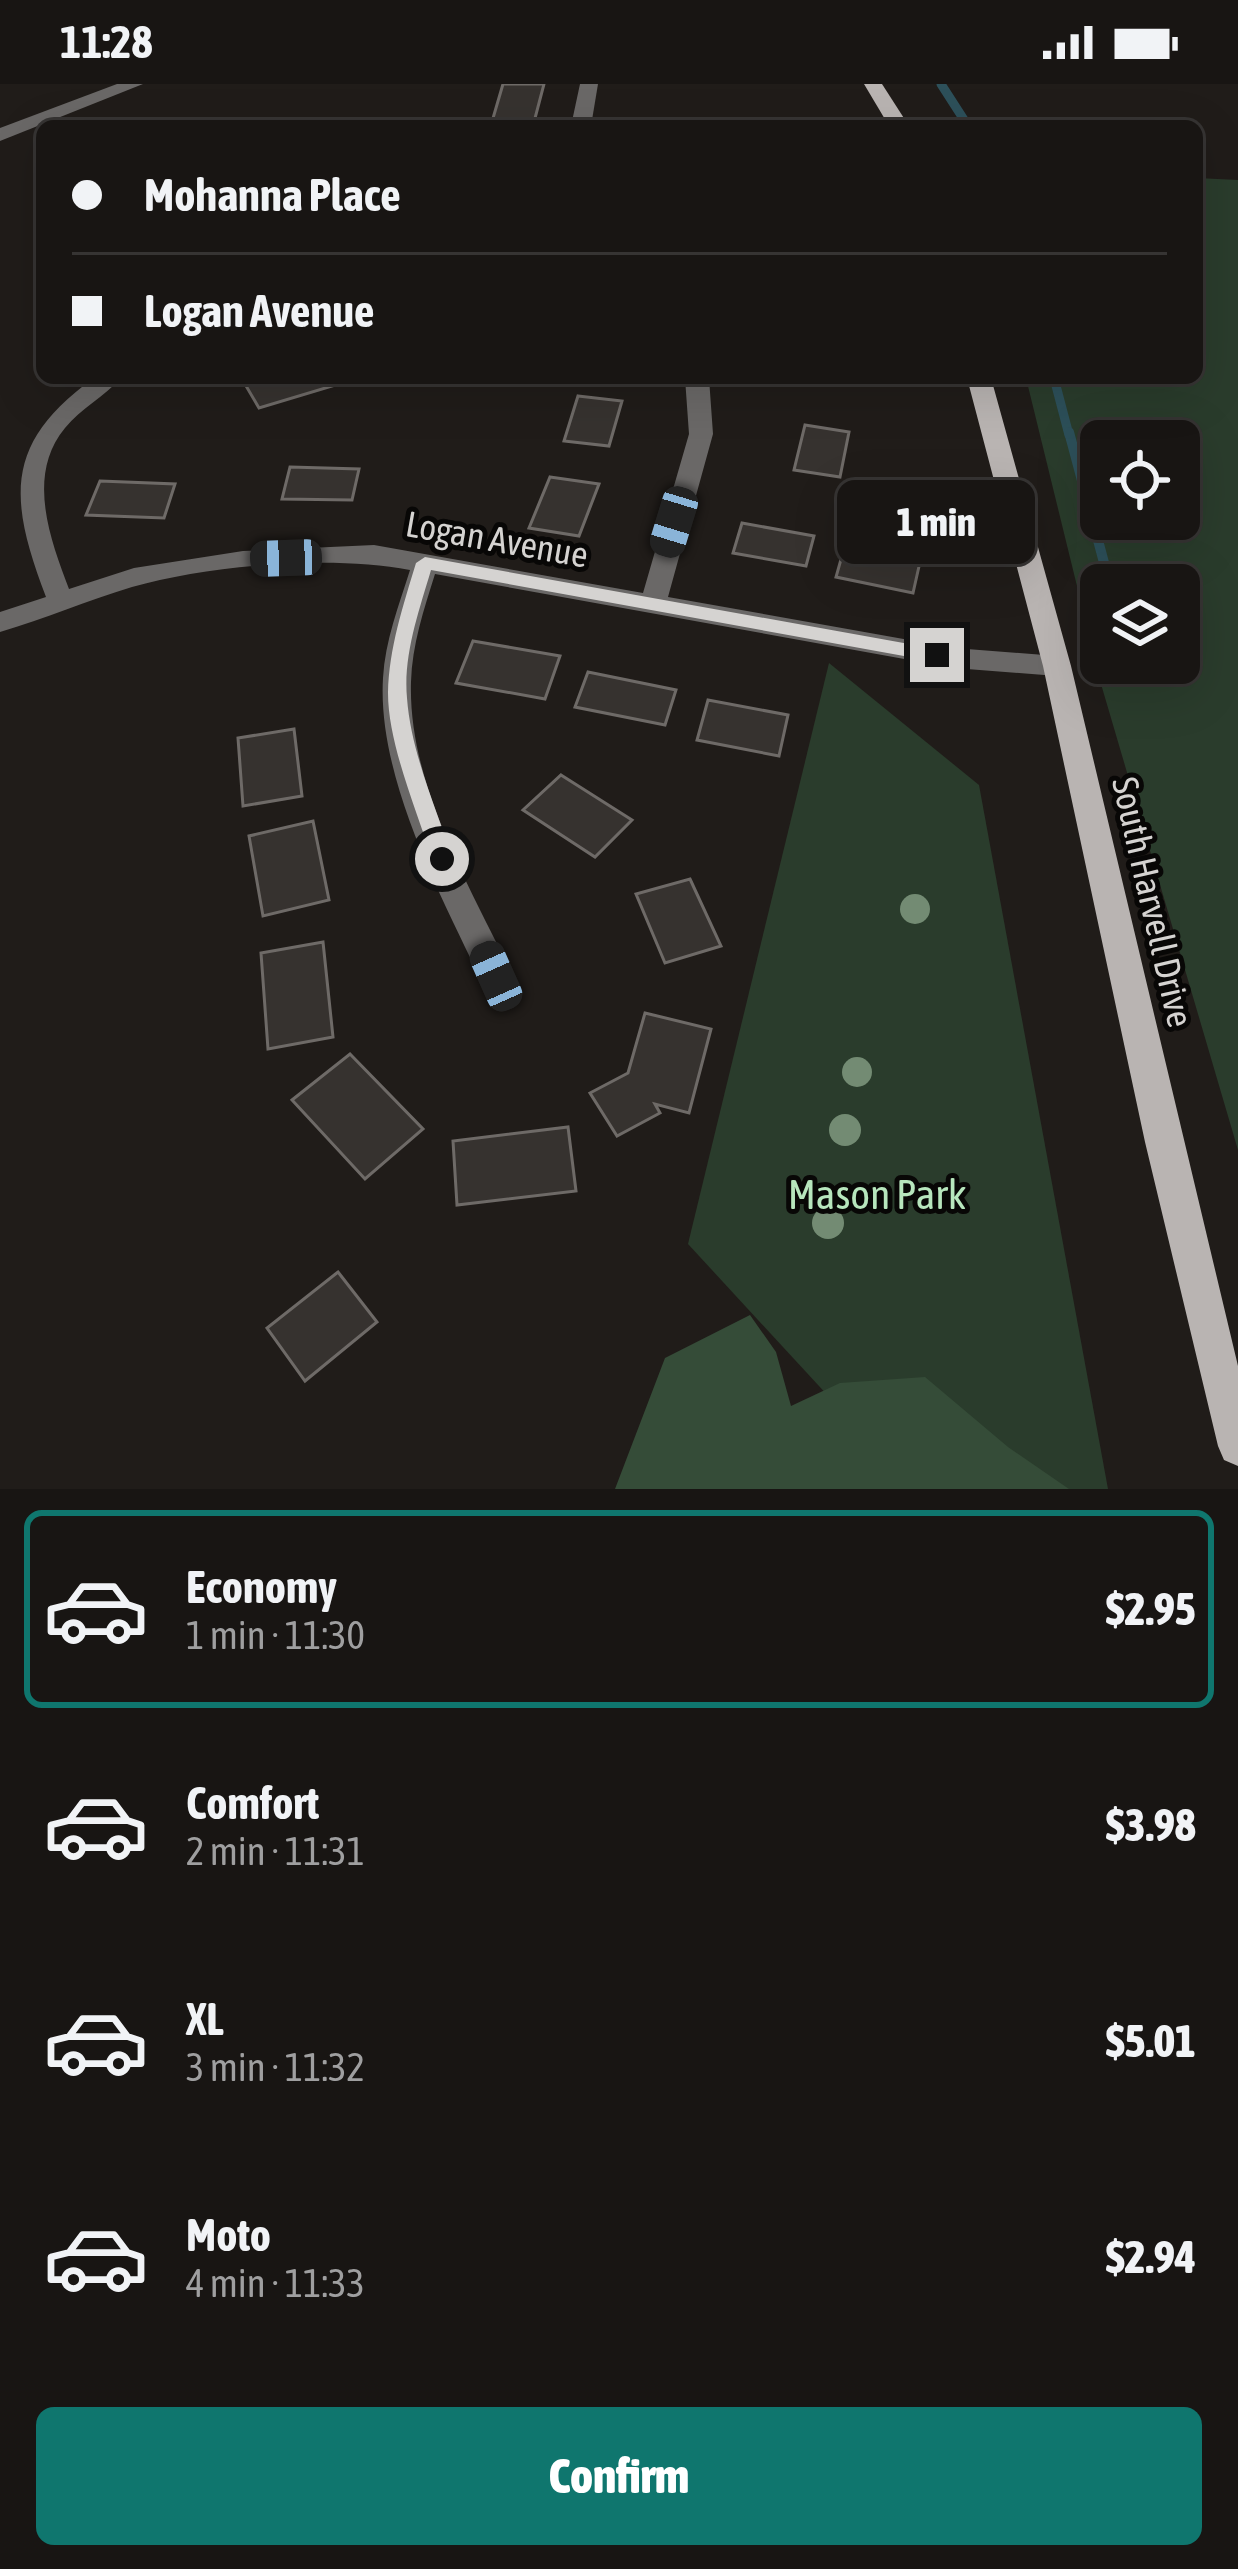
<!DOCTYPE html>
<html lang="en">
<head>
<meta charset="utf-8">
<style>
	body { margin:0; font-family:"Asap Condensed",sans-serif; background:#211e1c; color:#f1f3f6; height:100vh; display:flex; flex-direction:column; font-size:45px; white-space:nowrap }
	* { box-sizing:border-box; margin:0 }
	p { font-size:39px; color:#9f9fa0 }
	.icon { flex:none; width:66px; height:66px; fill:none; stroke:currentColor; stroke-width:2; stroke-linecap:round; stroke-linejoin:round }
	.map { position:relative; height:1405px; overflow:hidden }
	.drawer { display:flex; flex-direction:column; background:#181513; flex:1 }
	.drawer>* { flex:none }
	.banner { position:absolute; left:36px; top:36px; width:1167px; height:264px; border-radius:18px; box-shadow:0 12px 48px #0002,0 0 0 3px #363433; display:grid; align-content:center; height:264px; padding:0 36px; background:#181513 }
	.controls { position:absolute; left:1080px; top:336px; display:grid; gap:24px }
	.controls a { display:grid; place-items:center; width:120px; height:120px; border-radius:18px; background:#181513; box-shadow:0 12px 48px #0002,0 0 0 3px #363433; font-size:60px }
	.end { position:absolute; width:54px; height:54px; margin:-27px; border:15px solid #d5d3d1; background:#111; box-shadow:0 0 0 6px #111 }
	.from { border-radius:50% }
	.bubble { position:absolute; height:84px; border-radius:18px; background:#181513; box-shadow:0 12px 48px #0002,0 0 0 3px #363433; font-size:39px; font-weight:800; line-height:84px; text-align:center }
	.car { position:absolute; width:36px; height:72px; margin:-36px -18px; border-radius:15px; box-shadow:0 0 9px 3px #0007; background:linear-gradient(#222 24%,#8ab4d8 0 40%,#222 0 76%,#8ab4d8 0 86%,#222 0) }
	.banner b { display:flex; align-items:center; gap:42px; height:114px; font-size:45px }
	.banner b+b { border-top:3px solid #363433 }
	.banner i { width:30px; height:30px; background:#f1f3f6 }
	ul { padding:21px 0 0; list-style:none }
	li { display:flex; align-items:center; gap:36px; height:198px; margin:0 24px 18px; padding:0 12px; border:6px solid transparent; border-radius:18px }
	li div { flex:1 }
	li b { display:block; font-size:45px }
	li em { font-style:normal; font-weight:800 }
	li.on { border-color:#0f766e }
	li>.icon { width:108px; height:108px; stroke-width:1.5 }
	.cta { display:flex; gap:24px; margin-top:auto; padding:24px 36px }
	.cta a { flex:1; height:138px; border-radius:18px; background:#0f766e; color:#fff; font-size:48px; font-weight:800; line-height:138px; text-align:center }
	.status { display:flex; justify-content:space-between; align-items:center; height:84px; padding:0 60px; background:#181513; direction:ltr }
	.status svg { height:33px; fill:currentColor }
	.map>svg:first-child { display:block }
	.green { fill:#2a3c2c; fill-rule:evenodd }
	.forest { fill:#354c38 }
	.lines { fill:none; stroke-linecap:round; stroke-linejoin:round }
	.stream-far1 { stroke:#2d505a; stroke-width:9 }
	.stream { stroke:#2d505a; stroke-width:10 }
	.building { fill:#36322f; stroke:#6e6a67; stroke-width:3 }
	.minor { fill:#6a6867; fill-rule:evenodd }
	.major { fill:#b9b4b2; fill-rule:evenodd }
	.tree { fill:#738b73 }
	.route { fill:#d5d3d1 }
	.labels { text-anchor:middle; stroke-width:10; stroke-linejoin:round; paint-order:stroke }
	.street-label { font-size:36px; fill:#d5d3d1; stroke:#080706 }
	.near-park-label { font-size:42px; fill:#b7e6bd; stroke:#080706 }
</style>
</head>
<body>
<div class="status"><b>11:28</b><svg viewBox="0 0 49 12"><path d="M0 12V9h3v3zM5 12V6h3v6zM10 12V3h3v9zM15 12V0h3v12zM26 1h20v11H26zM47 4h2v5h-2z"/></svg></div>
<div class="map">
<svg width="1238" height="1405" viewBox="0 0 1238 1405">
	<rect width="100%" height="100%" fill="#201c19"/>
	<g class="green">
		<path d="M 1197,94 L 1238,96 L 1238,1066 L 1101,600 L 1026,294 L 1197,294 ZM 1179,357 L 1179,435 L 1101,435 L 1101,357 ZM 1179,501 L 1179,579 L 1101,579 L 1101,501 Z"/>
		<polygon points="829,579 979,701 1108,1405 914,1405 688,1160"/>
	</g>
	<polygon class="forest" points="750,1231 776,1268 791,1322 840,1299 925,1293 1008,1363 1069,1405 615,1405 665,1274"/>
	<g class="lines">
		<g class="stream-far1">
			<polyline points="941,0 968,42"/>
			<polyline points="1054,294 1069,351"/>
		</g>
		<polyline class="stream" points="1069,348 1110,501"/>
	</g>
	<g class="building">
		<polygon points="503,0 544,0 533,42 491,41"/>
		<polygon points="335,294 339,300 259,324 242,295"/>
		<polygon points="578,312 622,317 609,362 564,357"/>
		<polygon points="805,341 849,348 840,393 794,386"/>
		<polygon points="290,383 359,385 352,416 282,415"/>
		<polygon points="550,393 599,400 579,452 529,444"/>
		<polygon points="100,397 175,400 164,434 86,431"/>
		<polygon points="742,439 814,452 806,482 733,469"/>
		<polygon points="847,454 922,469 913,509 836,493"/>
		<polygon points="473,557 560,572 545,615 456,599"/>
		<polygon points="588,588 676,606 665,641 575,623"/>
		<polygon points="708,616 788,631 779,672 697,656"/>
		<polygon points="294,645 302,712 243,722 238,654"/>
		<polygon points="561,691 632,736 595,773 523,726"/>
		<polygon points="313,737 329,816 263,832 249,752"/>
		<polygon points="690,795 721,862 665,879 636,810"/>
		<polygon points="323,858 333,953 268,965 261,869"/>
		<polygon points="645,929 711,945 689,1029 655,1020 660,1029 617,1052 590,1009 628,989"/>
		<polygon points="350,970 423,1045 365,1095 292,1016"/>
		<polygon points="568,1043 576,1107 457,1121 453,1057"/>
		<polygon points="338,1188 377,1238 305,1297 267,1244"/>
	</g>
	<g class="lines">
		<g class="minor">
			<polygon points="117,0 143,0 0,57 0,44"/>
			<polygon points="580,0 598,0 591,42 571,42"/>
			<path d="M 94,294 L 121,294 C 104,313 81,324 65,344 C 26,391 50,455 69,505 L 134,484 L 243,467 L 374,461 L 643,509 L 689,350 L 685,294 L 709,294 L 713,350 L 668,513 L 954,564 L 1057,572 L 1071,582 L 1057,592 L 954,584 L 435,490 C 424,525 412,561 411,598 C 408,700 470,803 513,892 L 508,902 L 496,906 L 484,902 C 442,814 377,694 383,594 C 385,557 399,521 410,486 C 331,471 210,481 132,503 C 88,516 45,535 0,548 L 0,528 L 46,513 C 9,416 3,359 94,294 Z"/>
		</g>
		<g class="major">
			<polygon points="864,0 882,0 909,42 889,42"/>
			<polygon points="967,294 991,294 1071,582 1238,1282 1238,1382 1224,1376 1218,1362 1145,1058 1043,582"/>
		</g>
	</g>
	<g class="tree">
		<circle cx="915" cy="825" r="15"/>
		<circle cx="857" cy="988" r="15"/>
		<circle cx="845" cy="1046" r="16"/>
		<circle cx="828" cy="1139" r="16"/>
	</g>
	<path class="route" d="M 425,473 L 937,565 L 946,571 L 937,578 L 431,486 C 419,527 403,571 407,614 C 411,668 436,724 453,775 L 442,783 L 432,775 C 417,727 388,660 388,609 C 389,564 403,522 416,479 Z"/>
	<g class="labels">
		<g class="street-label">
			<text transform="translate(497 455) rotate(10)" y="13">Logan Avenue</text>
			<text transform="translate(1153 818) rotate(77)" y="13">South Harvell Drive</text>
		</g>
		<g class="near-park-label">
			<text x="877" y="1125">Mason Park</text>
		</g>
	</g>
</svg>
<div class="controls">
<a><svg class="icon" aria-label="locate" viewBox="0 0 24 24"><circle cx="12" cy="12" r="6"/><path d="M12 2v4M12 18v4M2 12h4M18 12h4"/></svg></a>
<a><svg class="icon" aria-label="layers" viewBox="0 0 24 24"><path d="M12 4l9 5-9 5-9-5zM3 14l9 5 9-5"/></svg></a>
</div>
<i class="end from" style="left:442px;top:775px"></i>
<i class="end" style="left:937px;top:571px"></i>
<div class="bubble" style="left:837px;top:396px;width:198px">1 min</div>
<i class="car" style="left:674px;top:438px;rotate:197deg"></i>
<i class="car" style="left:286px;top:474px;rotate:268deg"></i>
<i class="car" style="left:496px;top:892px;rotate:336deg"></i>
<div class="banner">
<b><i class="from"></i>Mohanna Place</b>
<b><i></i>Logan Avenue</b>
</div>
</div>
<section class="drawer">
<ul>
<li class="on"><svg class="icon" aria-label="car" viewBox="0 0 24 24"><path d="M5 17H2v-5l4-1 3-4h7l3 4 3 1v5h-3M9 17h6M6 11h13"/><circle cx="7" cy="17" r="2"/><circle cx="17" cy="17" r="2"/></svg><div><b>Economy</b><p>1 min · 11:30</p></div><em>$2.95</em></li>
<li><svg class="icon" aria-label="car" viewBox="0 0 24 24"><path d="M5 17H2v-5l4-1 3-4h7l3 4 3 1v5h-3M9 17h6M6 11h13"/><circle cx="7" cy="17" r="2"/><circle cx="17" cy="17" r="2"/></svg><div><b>Comfort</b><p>2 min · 11:31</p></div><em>$3.98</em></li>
<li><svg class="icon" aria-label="car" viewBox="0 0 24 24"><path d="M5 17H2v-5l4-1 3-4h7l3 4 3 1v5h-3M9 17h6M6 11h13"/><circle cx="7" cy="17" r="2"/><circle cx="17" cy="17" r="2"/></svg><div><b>XL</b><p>3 min · 11:32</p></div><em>$5.01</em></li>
<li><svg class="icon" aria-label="car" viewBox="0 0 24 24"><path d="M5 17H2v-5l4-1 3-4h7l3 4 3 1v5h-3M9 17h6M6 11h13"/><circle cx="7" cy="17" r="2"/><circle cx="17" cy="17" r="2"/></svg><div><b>Moto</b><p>4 min · 11:33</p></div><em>$2.94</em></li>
</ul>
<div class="cta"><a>Confirm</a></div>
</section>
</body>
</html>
